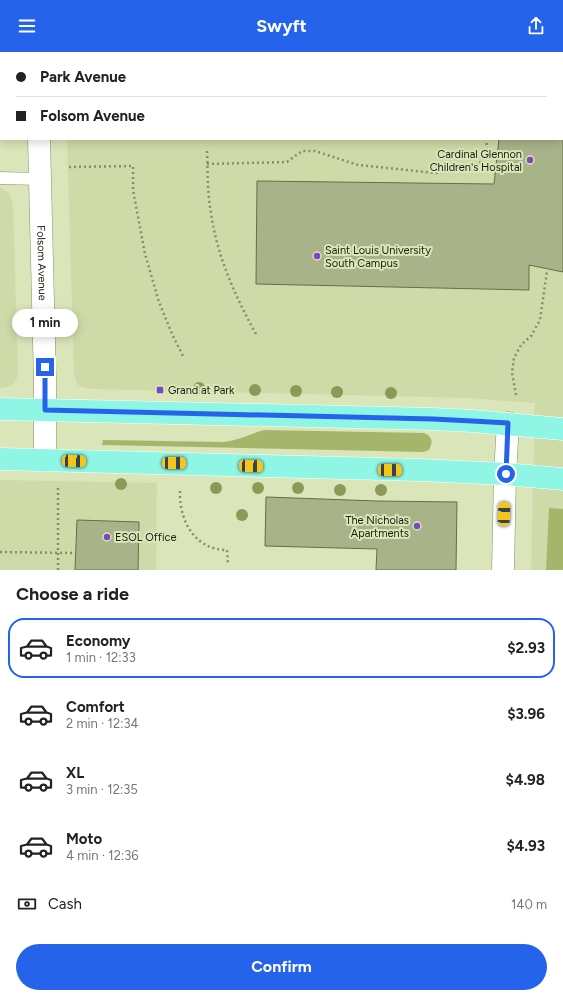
<!DOCTYPE html>
<html lang="en">
<head>
<meta charset="utf-8">
<style>
	body { margin:0; font-family:Figtree,sans-serif; background:#f2f2f2; color:#222; height:100vh; display:flex; flex-direction:column; font-size:15px; white-space:nowrap }
	* { box-sizing:border-box; margin:0 }
	p { font-size:13px; color:#767676 }
	.icon { flex:none; width:22px; height:22px; fill:none; stroke:currentColor; stroke-width:2; stroke-linecap:round; stroke-linejoin:round }
	.map { position:relative; height:518px; overflow:hidden }
	.panel { display:flex; flex-direction:column; background:#fff; flex:1 }
	.panel>* { flex:none }
	.banner { position:absolute; left:0px; top:0px; width:563px; height:88px; box-shadow:0 2px 10px #0003; display:grid; align-content:center; height:88px; padding:0 16px; background:#fff }
	.end { position:absolute; width:18px; height:18px; margin:-9px; border:5px solid #2563eb; background:#fff; box-shadow:0 0 0 2px #fff }
	.from { border-radius:50% }
	.bubble { position:absolute; height:28px; border-radius:14px; background:#fff; box-shadow:0 2px 10px #0003; font-size:13px; font-weight:700; line-height:28px; text-align:center }
	.car { position:absolute; width:12px; height:24px; margin:-12px -6px; border-radius:5px; box-shadow:0 0 3px 1px #0007; background:linear-gradient(#f5c518 24%,#345 0 40%,#f5c518 0 76%,#345 0 86%,#f5c518 0) }
	.banner b { display:flex; align-items:center; gap:14px; height:38px; font-size:15px }
	.banner b+b { border-top:1px solid #e0e0e0 }
	.banner i { width:10px; height:10px; background:#222 }
	ul { padding:0; list-style:none }
	li { display:flex; align-items:center; gap:12px; height:60px; margin:0 8px 6px; padding:0 8px; border:2px solid transparent; border-radius:16px }
	li div { flex:1 }
	li b { display:block; font-size:15px }
	li em { font-style:normal; font-weight:700 }
	li.on { border-color:#2563eb }
	li>.icon { width:36px; height:36px; stroke-width:1.5 }
	h2 { padding:0 16px; font-size:18px; line-height:48px }
	.pay { display:flex; align-items:center; gap:10px; height:44px; padding:0 16px; font-size:15px }
	.pay p { margin-inline-start:auto }
	.action { display:flex; gap:8px; margin-top:auto; padding:8px 16px }
	.action a { flex:1; height:46px; border-radius:24px; background:#2563eb; color:#fff; font-size:16px; font-weight:700; line-height:46px; text-align:center }
	header { display:flex; justify-content:space-between; align-items:center; height:52px; padding:0 16px; background:#2563eb; color:#fff; font-size:18px; font-weight:700 }
	.map>svg:first-child { display:block }
	.built { fill:#cedba8 }
	.green { fill:#a5b66a }
	.building { fill:#a9b389; stroke:#656e46 }
	.lines { fill:none; stroke-linecap:round; stroke-linejoin:round }
	.service-casing { stroke:#879067; stroke-width:13 }
	.minor-casing { stroke:#879067; stroke-width:23 }
	.tertiary-casing { stroke:#879067; stroke-width:23 }
	.primary-casing { stroke:#fff; stroke-width:23 }
	.path { stroke:#858d6e; stroke-width:2.5; stroke-dasharray:2 3; stroke-linecap:butt }
	.service { stroke:#fff; stroke-width:12 }
	.minor { stroke:#fff; stroke-width:22 }
	.tertiary { stroke:#fff; stroke-width:22 }
	.primary { stroke:#8ff5e4; stroke-width:22 }
	.tree { fill:#8c9957 }
	.route { stroke:#2563eb; stroke-width:5 }
	.poi-dot { fill:#7a48c0; stroke:#dae5b9; stroke-width:1.5 }
	.labels { text-anchor:middle; stroke-width:4; stroke-linejoin:round; paint-order:stroke }
	.poi-label { font-size:11px; fill:#1a1e0e; stroke:#dae5b9; text-anchor:start }
	.street-label { font-size:11px; fill:#1a1e0e; stroke:#dae5b9 }
</style>
</head>
<body>
<header><svg class="icon" aria-label="menu" viewBox="0 0 24 24"><path d="M4 6h16M4 12h16M4 18h16"/></svg>Swyft<svg class="icon" aria-label="share" viewBox="0 0 24 24"><path d="M12 15V3M7 8l5-5 5 5M5 13v7h14v-7"/></svg></header>
<div class="map">
<svg width="563" height="518" viewBox="0 0 563 518">
	<rect width="100%" height="100%" fill="#dae5b9"/>
	<g class="built">
		<polygon points="64,0 563,0 563,518 531,518 535,351 468,346 94,337 85,336 78,333 76,328 74,321 67,87 562,87 562,1 64,1"/>
		<polygon points="0,135 9,141 13,152 18,319 17,326 14,331 10,334 3,336 0,336"/>
		<polygon points="0,428 157,431 156,518 0,518"/>
	</g>
	<g class="green">
		<path d="M 264,378 L 424,381 C 433,385 433,390 429,398 L 424,400 L 102,393 L 103,388 L 224,390 C 238,388 251,382 264,378 Z"/>
		<polygon points="549,456 563,457 563,518 546,518"/>
	</g>
	<g class="building">
		<polygon points="499,87 563,87 563,220 529,213 529,238 256,232 257,129 494,132"/>
		<polygon points="266,445 377,449 457,450 456,518 376,518 377,497 265,494"/>
		<polygon points="77,468 139,470 138,518 75,518"/>
	</g>
	<g class="lines">
		<g class="service-casing">
			<polyline id="service" points="0,126 40,127"/>
		</g>
		<g class="minor-casing">
			<g id="minor">
				<polyline points="37,0 37,1"/>
				<path id="s1" d="M 39,87 L 45,330 L 45,408"/>
				<polyline points="503,518 505,422"/>
			</g>
		</g>
		<g class="tertiary-casing">
			<polyline id="tertiary" points="505,422 508,371"/>
		</g>
		<g class="primary-casing">
			<g id="primary">
				<polyline points="0,357 433,367 472,369 563,377"/>
				<polyline points="0,407 421,418 505,422 563,427"/>
			</g>
		</g>
		<g class="path">
			<polyline points="325,0 325,1"/>
			<polyline points="392,0 393,1"/>
			<polyline points="480,1 481,0"/>
			<path d="M 207,99 C 208,120 207,140 211,161 C 217,204 235,244 256,282"/>
			<polyline points="207,112 287,110 302,99 315,99 358,113 436,121 472,114 481,110 486,100 487,87"/>
			<polyline points="69,115 133,114 133,138 145,202 159,250 172,282 183,304"/>
			<polyline points="516,343 512,321 514,306 521,293 531,284 540,268 547,219"/>
			<path d="M 180,439 C 179,469 195,498 227,498 L 228,511"/>
			<polyline points="0,500 75,501"/>
			<polyline points="58,518 58,436"/>
		</g>
		<use href="#service" class="service"/>
		<use href="#minor" class="minor"/>
		<use href="#tertiary" class="tertiary"/>
		<use href="#primary" class="primary"/>
	</g>
	<g class="tree">
		<circle cx="199" cy="336" r="6"/>
		<circle cx="255" cy="338" r="6"/>
		<circle cx="296" cy="339" r="6"/>
		<circle cx="337" cy="340" r="6"/>
		<circle cx="391" cy="341" r="6"/>
		<circle cx="121" cy="432" r="6"/>
		<circle cx="216" cy="436" r="6"/>
		<circle cx="258" cy="436" r="6"/>
		<circle cx="298" cy="436" r="6"/>
		<circle cx="340" cy="438" r="6"/>
		<circle cx="381" cy="438" r="6"/>
		<circle cx="242" cy="463" r="6"/>
	</g>
	<g class="lines">
		<polyline class="route" points="45,315 45,358 433,367 472,369 508,371 506,422"/>
	</g>
	<g class="poi-dot">
		<circle cx="530" cy="108" r="4"/>
		<circle cx="317" cy="204" r="4"/>
		<rect x="156" y="334" width="8" height="8" rx="2"/>
		<circle cx="417" cy="474" r="4"/>
		<circle cx="107" cy="485" r="4"/>
	</g>
	<g class="labels">
		<g class="poi-label">
			<text x="522" y="106" text-anchor="end">Cardinal Glennon<tspan x="522" dy="13">Children's Hospital</tspan></text>
			<text x="325" y="202">Saint Louis University<tspan x="325" dy="13">South Campus</tspan></text>
			<text x="168" y="342">Grand at Park</text>
			<text x="409" y="472" text-anchor="end">The Nicholas<tspan x="409" dy="13">Apartments</tspan></text>
			<text x="115" y="489">ESOL Office</text>
		</g>
		<g class="street-label">
			<text dy="4" stroke="none"><textPath href="#s1" startOffset="124">Folsom Avenue</textPath></text>
		</g>
	</g>
</svg>
<i class="end from" style="left:506px;top:422px"></i>
<i class="end" style="left:45px;top:315px"></i>
<div class="bubble" style="left:12px;top:257px;width:66px">1 min</div>
<i class="car" style="left:74px;top:409px;rotate:92deg"></i>
<i class="car" style="left:174px;top:411px;rotate:91deg"></i>
<i class="car" style="left:251px;top:414px;rotate:92deg"></i>
<i class="car" style="left:390px;top:418px;rotate:91deg"></i>
<i class="car" style="left:504px;top:462px;rotate:2deg"></i>
<div class="banner">
<b><i class="from"></i>Park Avenue</b>
<b><i></i>Folsom Avenue</b>
</div>
</div>
<section class="panel">
<h2>Choose a ride</h2>
<ul>
<li class="on"><svg class="icon" aria-label="car" viewBox="0 0 24 24"><path d="M5 17H2v-5l4-1 3-4h7l3 4 3 1v5h-3M9 17h6M6 11h13"/><circle cx="7" cy="17" r="2"/><circle cx="17" cy="17" r="2"/></svg><div><b>Economy</b><p>1 min · 12:33</p></div><em>$2.93</em></li>
<li><svg class="icon" aria-label="car" viewBox="0 0 24 24"><path d="M5 17H2v-5l4-1 3-4h7l3 4 3 1v5h-3M9 17h6M6 11h13"/><circle cx="7" cy="17" r="2"/><circle cx="17" cy="17" r="2"/></svg><div><b>Comfort</b><p>2 min · 12:34</p></div><em>$3.96</em></li>
<li><svg class="icon" aria-label="car" viewBox="0 0 24 24"><path d="M5 17H2v-5l4-1 3-4h7l3 4 3 1v5h-3M9 17h6M6 11h13"/><circle cx="7" cy="17" r="2"/><circle cx="17" cy="17" r="2"/></svg><div><b>XL</b><p>3 min · 12:35</p></div><em>$4.98</em></li>
<li><svg class="icon" aria-label="car" viewBox="0 0 24 24"><path d="M5 17H2v-5l4-1 3-4h7l3 4 3 1v5h-3M9 17h6M6 11h13"/><circle cx="7" cy="17" r="2"/><circle cx="17" cy="17" r="2"/></svg><div><b>Moto</b><p>4 min · 12:36</p></div><em>$4.93</em></li>
</ul>
<div class="pay"><svg class="icon" aria-label="cash" viewBox="0 0 24 24"><path d="M3 7h18v10H3z"/><circle cx="12" cy="12" r="2"/></svg>Cash<p>140 m</p></div>
<div class="action"><a>Confirm</a></div>
</section>
</body>
</html>
